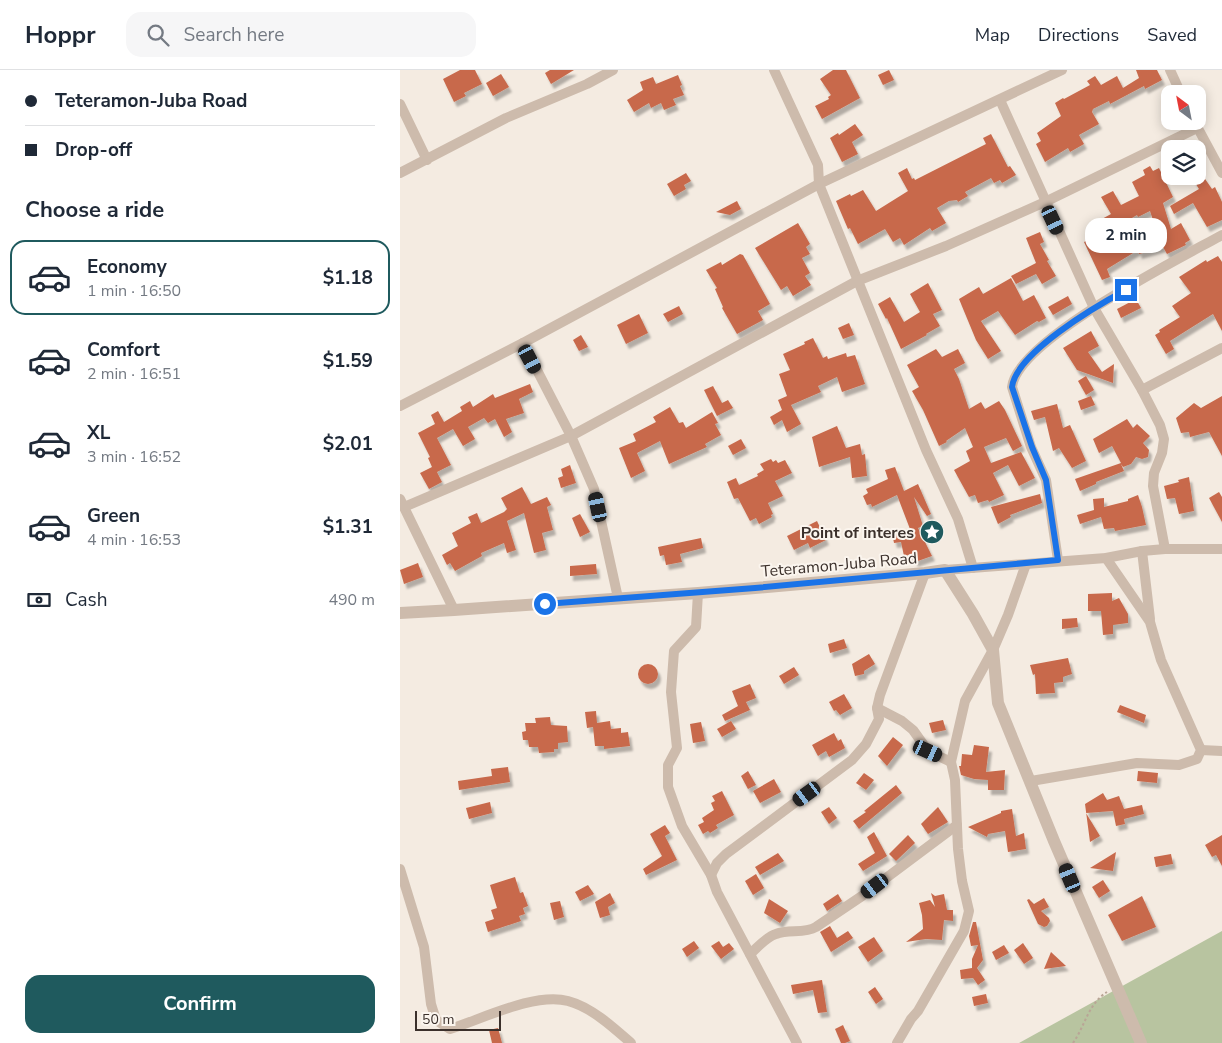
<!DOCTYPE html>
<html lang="en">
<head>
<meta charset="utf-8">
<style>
	body { margin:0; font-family:"Nunito Sans",sans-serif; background:#f6f6f7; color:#1f2937; height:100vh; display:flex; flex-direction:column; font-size:19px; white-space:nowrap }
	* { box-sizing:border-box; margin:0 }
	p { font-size:16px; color:#747a83 }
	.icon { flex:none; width:28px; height:28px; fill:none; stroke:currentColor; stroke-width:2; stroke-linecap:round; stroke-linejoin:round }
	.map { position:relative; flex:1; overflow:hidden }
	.sheet { display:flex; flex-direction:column; background:#fff; width:400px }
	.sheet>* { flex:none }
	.top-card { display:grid; align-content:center; height:110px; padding:0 25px; background:#fff }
	.needle { width:32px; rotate:328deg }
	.buttons { position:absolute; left:761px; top:15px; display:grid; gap:10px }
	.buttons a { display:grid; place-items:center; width:45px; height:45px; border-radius:10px; background:#fff; box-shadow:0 2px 12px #0003; font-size:25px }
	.scale { position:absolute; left:15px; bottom:12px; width:86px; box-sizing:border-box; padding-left:5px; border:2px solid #3b302b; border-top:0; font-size:14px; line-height:18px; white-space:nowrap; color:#3b302b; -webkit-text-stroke:4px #fbf5ee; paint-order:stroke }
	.end { position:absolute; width:22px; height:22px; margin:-11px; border:6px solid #1a73e8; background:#fff; box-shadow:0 0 0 2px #fff }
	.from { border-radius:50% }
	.bubble { position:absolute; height:35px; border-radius:15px; background:#fff; box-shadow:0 2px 12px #0003; font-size:16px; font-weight:700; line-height:35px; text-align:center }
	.car { position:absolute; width:15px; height:30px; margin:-15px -8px; border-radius:6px; box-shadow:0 0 4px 1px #0007; background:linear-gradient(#222 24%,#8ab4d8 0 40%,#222 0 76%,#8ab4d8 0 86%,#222 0) }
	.top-card b { display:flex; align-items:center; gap:18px; height:48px; font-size:19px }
	.top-card b+b { border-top:1px solid #e0e1e3 }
	.top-card i { width:12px; height:12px; background:#1f2937 }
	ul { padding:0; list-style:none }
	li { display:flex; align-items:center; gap:15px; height:75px; margin:0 10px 8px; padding:0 15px; border:2px solid transparent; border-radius:15px }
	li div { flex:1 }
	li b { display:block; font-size:19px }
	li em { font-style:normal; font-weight:700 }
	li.on { border-color:#1f5a5e }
	li>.icon { width:45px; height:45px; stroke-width:1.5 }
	h2 { padding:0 25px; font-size:22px; line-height:60px }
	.pay { display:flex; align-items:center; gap:12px; height:55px; padding:0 25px; font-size:19px }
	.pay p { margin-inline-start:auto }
	.action { display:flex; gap:10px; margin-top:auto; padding:10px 25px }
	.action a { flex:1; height:58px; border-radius:15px; background:#1f5a5e; color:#fff; font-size:20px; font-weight:700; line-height:58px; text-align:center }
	header { display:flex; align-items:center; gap:30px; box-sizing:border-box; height:70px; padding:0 25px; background:#fff; border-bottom:1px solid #e0e1e3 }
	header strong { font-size:24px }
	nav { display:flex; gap:28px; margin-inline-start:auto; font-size:18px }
	.search { width:350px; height:45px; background:#f6f6f7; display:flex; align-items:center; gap:12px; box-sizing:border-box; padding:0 18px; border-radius:15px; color:#747a83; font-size:19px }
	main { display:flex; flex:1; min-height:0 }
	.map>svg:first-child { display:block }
	.green { fill:#b8c4a0 }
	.building { fill:#c8694b; fill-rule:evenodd; filter:url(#shadow) }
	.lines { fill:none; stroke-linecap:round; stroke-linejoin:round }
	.path { stroke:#b9a596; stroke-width:2; stroke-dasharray:2.5 2.5; stroke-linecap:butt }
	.minor { stroke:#cdbbac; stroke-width:10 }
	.tertiary { stroke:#cdbbac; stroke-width:12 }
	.route { stroke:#1a73e8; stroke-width:6 }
	.labels { text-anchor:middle; stroke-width:4; stroke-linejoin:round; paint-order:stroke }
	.poi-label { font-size:16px; font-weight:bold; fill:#3b302b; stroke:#fbf5ee; text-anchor:end }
	.street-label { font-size:16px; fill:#3b302b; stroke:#fbf5ee }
</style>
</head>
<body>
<header>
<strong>Hoppr</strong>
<div class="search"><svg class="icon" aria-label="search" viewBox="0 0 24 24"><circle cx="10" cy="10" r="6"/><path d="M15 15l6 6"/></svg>Search here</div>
<nav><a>Map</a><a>Directions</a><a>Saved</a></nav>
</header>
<main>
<section class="sheet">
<div class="top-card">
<b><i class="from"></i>Teteramon-Juba Road</b>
<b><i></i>Drop-off</b>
</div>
<h2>Choose a ride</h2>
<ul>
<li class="on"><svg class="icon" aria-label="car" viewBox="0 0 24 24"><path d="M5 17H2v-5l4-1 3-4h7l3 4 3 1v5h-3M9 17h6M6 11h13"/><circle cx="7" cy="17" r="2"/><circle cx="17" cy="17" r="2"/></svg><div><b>Economy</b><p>1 min · 16:50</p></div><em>$1.18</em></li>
<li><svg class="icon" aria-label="car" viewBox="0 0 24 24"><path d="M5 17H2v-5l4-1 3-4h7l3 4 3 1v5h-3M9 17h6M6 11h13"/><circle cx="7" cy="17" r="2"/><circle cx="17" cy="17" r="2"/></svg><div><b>Comfort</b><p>2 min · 16:51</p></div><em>$1.59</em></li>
<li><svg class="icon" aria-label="car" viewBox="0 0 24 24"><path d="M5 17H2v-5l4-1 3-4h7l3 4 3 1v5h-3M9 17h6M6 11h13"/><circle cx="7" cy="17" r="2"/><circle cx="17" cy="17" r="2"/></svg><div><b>XL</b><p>3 min · 16:52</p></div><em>$2.01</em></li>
<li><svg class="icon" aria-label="car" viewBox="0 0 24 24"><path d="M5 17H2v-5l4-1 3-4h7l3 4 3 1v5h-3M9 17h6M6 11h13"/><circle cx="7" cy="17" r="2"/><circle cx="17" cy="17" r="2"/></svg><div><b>Green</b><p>4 min · 16:53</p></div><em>$1.31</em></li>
</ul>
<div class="pay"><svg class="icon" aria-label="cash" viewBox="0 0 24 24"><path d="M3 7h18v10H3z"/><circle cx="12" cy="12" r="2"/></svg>Cash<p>490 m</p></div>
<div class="action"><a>Confirm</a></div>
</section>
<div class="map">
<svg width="822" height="973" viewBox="0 0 822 973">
	<defs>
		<filter id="shadow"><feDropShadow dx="3" dy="5" stdDeviation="1" flood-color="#0004"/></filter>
	</defs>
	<rect width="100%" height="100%" fill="#f4ebe1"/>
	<polygon class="green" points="822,861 822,973 619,973"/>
	<g class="building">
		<polygon points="60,0 75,0 82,14 64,23 66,26 54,32 43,9"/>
		<polygon points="150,0 174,0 151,14 145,3"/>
		<polygon points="433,0 446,0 460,28 422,49 415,36 429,29 428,27 431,25 420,9"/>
		<polygon points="489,0 494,10 483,15 478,5"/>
		<polygon points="736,0 757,0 762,10 745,19 744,16 710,34 709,31 693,39 692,42 699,54 679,65 684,74 670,82 668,78 645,92 636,74 641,71 637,63 661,46 655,33 663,28 664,29 690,15 687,11 695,6 701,15 717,6 723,18 739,8"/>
		<polygon points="101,4 109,17 93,26 86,13"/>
		<polygon points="278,5 282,15 280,16 284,25 273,29 276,35 264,40 261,33 251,38 249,33 234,42 227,30 243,20 240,12 253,7 256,14"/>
		<polygon points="455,54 463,65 452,72 458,84 442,92 430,68 438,63 439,65"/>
		<polygon points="591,64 608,97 610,96 616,105 602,113 600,110 594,113 591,108 565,122 568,126 558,132 557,130 549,131 537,138 546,153 532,161 530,158 504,175 500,168 493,172 485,159 458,174 450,158 448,159 436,131 450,124 451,126 463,120 476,141 508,121 498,103 507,98 512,109 514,108 515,110 586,74 583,68"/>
		<path d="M 750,96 L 753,101 L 759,98 L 773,127 L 763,133 L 771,159 L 781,153 L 790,170 L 785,173 L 786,175 L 767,184 L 763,177 L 739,184 L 738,180 L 707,199 L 710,207 L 702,210 L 684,172 L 707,160 L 700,150 L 711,144 L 701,127 L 713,121 L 721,135 L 739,126 L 732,112 L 745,105 L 743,100 ZM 750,141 L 759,168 L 727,178 L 715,158 L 737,145 L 738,147 Z"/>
		<polygon points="286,103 291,111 284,115 286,119 274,126 267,114"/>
		<polygon points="791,106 803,106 812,119 815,117 822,132 822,150 807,157 793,133 774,144 770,136 799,119"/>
		<polygon points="337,131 341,139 330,145 316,142"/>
		<polygon points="398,153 410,174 406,177 410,184 402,188 410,203 405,206 411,215 393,226 387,216 381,220 355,178"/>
		<polygon points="640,162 644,172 640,174 649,190 647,191 656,206 642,214 636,204 616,214 611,206 636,193 626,168"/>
		<polygon points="340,184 343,185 370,234 358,241 363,250 337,264 322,238 323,237 315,219 317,218 306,200 321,192 322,195"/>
		<polygon points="818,186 822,192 822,261 813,244 770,271 774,279 766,284 755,265 760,262 759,260 780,247 772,236 791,223 779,207 806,190 807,192"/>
		<polygon points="611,208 623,231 634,225 646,248 639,252 637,251 615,265 598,241 581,251 601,281 588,289 576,270 559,229 579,217 583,224"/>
		<polygon points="528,213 542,240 533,244 540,256 526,264 527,265 501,279 487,248 486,249 478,234 490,227 504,252 520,242 510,224"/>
		<polygon points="668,226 672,234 653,245 648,237"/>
		<polygon points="736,229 741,238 721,248 717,239"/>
		<polygon points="279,236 283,244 268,252 263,244"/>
		<polygon points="239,244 248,263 226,274 217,255"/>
		<polygon points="449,253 454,265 443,269 438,258"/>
		<polygon points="691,261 699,276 688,282 702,302 714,294 713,313 677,300 663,278"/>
		<polygon points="181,265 188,277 179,281 173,270"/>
		<polygon points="413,268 423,288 427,286 428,289 446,283 447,287 455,285 465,314 442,322 437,307 418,316 421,322 391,335 401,354 387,362 382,350 374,355 370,347 382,340 378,330 387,326 379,304 390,300 383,284 405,274 404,272"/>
		<polygon points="536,279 542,287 558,279 565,293 554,299 559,309 569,339 581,332 585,339 599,331 605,340 622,376 613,381 606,368 584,377 591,393 621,382 635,408 619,416 608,395 593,403 604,425 589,432 588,430 578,433 575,425 569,427 554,400 570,391 566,381 573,377 565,358 546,371 547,372 539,376 523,340 512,321 519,317 507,295"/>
		<polygon points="686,306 694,320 686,325 678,311"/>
		<polygon points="130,314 133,322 119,329 124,343 106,349 112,362 104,367 95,349 88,353 84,348 68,357 75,369 63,376 53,359 37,368 51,395 37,402 42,412 29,419 20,403 32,397 28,388 30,387 18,363 35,354 31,345 38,341 44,352 62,341 60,337 70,331 73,337 93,324 95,328"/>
		<polygon points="313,316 322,333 328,330 333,338 317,346 304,320"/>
		<polygon points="691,326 695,335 681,340 678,331"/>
		<polygon points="822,326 822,386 809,362 790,367 789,362 781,363 776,348 794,333 801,338"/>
		<polygon points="657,334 663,358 670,355 686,391 672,398 659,378 653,381 645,347 634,350 631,341"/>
		<polygon points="270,337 279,353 283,352 286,358 312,342 318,353 315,354 321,365 305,374 307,377 269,394 260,371 237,383 245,401 231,408 219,378 236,371 233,364 256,352 253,347"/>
		<polygon points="727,349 733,358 737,354 750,366 743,373 749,380 748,387 742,389 736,387 731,394 723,397 721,394 724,401 696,412 696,414 680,421 675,409 721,393 712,376 699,383 693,369"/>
		<polygon points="437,356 446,378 460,374 462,385 465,384 467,406 452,408 450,387 419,397 412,367"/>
		<polygon points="341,369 346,378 333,385 328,376"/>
		<polygon points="371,389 373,392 376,390 378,393 385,390 392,403 375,411 383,426 368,433 373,444 371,445 372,447 359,454 356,448 350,451 338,428 334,429 327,412 336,408 339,415 358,406 357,404 364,400 360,394"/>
		<polygon points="170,395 176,413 161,418 158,408 163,406 161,399"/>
		<polygon points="495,397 504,421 518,414 531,444 527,446 514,427 523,456 518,458 532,486 515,492 513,484 504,486 501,472 494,473 492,463 510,459 497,425 472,437 471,434 467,435 463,426 468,423 466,419 488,409 485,400"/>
		<polygon points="789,407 794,441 779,444 775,428 767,429 764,416 779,412 778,410"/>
		<polygon points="122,417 131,434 147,427 151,435 147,437 153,460 142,463 146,480 134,483 124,443 107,451 116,480 107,483 104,473 81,483 82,486 55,501 50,493 47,495 42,485 58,476 52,463 71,453 68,447 77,443 81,453 104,442 107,439 101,428"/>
		<polygon points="819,422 822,427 822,452 809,428"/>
		<polygon points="640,424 642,433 610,445 611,447 598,454 591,437"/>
		<polygon points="738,425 742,437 746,455 715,461 714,458 704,459 701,447 680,454 677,445 694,440 693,429 704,428 704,437 728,431 728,429"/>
		<polygon points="180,444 190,462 180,467 172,448"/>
		<polygon points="417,451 426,470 410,478 408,473 394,480 387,466"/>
		<polygon points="301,468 303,478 280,484 282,492 266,495 264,485 260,486 258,477"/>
		<polygon points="18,493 23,507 4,514 0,500"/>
		<polygon points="196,494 197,504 170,506 170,496"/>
		<polygon points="712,523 712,531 719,528 728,544 728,553 713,555 713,564 703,565 701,541 688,541 688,524"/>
		<polygon points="677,548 678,557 662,559 662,549"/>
		<polygon points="444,569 447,578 430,583 428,574"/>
		<polygon points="469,584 475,594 464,601 464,604 455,606 452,594"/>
		<polygon points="668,588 672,604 663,607 663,612 654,613 655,623 636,624 635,604 633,605 630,595"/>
		<circle cx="248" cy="604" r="10"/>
		<polygon points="394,597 399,605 384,614 379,606"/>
		<polygon points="350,614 356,628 346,632 350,640 325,651 322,645 338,636 332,621"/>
		<polygon points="444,624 452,638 440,645 436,640 434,641 429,632"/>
		<polygon points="720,635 746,645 744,653 717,642"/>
		<polygon points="196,641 197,653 210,651 211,659 221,658 221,663 228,662 230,676 204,679 204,676 195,676 193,657 187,658 185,642"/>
		<polygon points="150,647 151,655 167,656 168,672 158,673 158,679 154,679 154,682 139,683 138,677 129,677 128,670 123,670 122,662 126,661 125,653 136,653 135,648"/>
		<polygon points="543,650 546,660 532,663 529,653"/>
		<polygon points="331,651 336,659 322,667 317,659"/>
		<polygon points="301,652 305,671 293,673 290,654"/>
		<polygon points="434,663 438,671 441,669 445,678 429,687 426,681 418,686 412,675"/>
		<polygon points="493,667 503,675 487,696 478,686"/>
		<polygon points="574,675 589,677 586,702 605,700 604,720 588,720 588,710 574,709 561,705 559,696 561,696 562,684 572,685"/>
		<polygon points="108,697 110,712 59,720 58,711 92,706 91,699"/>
		<polygon points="348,701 356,715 348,719 341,706"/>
		<polygon points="738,701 758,703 757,713 737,711"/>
		<polygon points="464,703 474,710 466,720 456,713"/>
		<polygon points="374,709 381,722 360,733 353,721"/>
		<polygon points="496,715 502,723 459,759 453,751 466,742 464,741"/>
		<polygon points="322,721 334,745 316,755 318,758 310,763 308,761 303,764 298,755 304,752 302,748 314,740 311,733 315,731 312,726"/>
		<polygon points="703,723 707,730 719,726 724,739 742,735 744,744 724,749 725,754 716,756 713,741 686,743 700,766 690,772 685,734"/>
		<polygon points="90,732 92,743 69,749 66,738"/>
		<polygon points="429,737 437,748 429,754 421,742"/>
		<polygon points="538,737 548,752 528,764 521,754"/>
		<polygon points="612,739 616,766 624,763 626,779 608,782 605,761 588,764 587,767 568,757 601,743 601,741"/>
		<polygon points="265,755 270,763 265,766 277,790 246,805 243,799 262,786 250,764"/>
		<polygon points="474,762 487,786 463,801 458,794 475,783 467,767"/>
		<polygon points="508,765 515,773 496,791 489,784"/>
		<polygon points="822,765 822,796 816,785 812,787 805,775"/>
		<polygon points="716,782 713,801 690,798"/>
		<polygon points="378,783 384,791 360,805 355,797"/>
		<polygon points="771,784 773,794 756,797 754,787"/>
		<polygon points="356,804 364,818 353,825 345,811"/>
		<polygon points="115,807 120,823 123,822 128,836 123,838 125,844 119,846 121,851 88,862 85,852 94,849 91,840 97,838 90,815"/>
		<polygon points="703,810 710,821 699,828 692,817"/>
		<polygon points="188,815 194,824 180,831 175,822"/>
		<polygon points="210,823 215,833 208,837 210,845 200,848 195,832"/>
		<polygon points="531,823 535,826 544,824 547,840 553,840 553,851 544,850 542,870 526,869 506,872 523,859 522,845 519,833 530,830 535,837"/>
		<polygon points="438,824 442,831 427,841 423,834"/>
		<polygon points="742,826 756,857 722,871 708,845"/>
		<polygon points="644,828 649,837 641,841 649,848 650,851 647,856 644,857 638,854 627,830 629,829 634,834"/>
		<polygon points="369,829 388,841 380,853 364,843"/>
		<polygon points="160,831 164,847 154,850 150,833"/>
		<polygon points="573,852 576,852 583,890 577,898 585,910 578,915 573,908 561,909 560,900 572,898 572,889 578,875 571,876 569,866"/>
		<polygon points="430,856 437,868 448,861 453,868 431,882 420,862"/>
		<polygon points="474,867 483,881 468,892 458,877"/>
		<polygon points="294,871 299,878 287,887 282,879"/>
		<polygon points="319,871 323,877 329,873 334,879 321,889 311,876"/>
		<polygon points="623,873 633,888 624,894 614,880"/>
		<polygon points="604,875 609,883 596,890 592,882"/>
		<polygon points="651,882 666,896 644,899"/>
		<polygon points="422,910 427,942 418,943 413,920 393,924 391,915"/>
		<polygon points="475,917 483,929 476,934 468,922"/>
		<polygon points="586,924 588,933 574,936 572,927"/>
		<polygon points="443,955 450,971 445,973 441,973 435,959"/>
		<polygon points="98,958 102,973 92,973 89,960"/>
	</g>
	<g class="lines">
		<path class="path" d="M 673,973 C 685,956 688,934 707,922"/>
		<g class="minor">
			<polyline points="374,0 418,95 419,114 526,380 558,449 573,498"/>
			<polyline points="770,0 781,24"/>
			<polyline points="600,30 694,238 742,320 760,355 764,369 762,383 754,403 753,416 765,479"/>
			<polyline points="0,34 27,90"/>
			<polyline points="794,51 822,103"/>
			<polyline points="0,103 106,48 187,14 213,0"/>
			<polyline points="123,273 171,366 194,419 218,528"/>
			<polyline points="742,320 822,278"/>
			<polyline points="0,336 123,273 419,114 662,0"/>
			<polyline points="0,429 54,540"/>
			<polyline points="4,437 171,366 457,211 546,176 645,132 797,58"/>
			<polyline points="742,481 750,549"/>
			<path d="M 658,490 L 646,410 L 631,377 L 612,317 C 617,270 779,189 822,165"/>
			<polyline points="545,500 706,488 742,481 765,479 822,479"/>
			<polyline points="298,523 296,557 274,581 271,622 277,678 268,695 268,717 282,756 311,805 317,822 397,973"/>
			<polyline points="477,638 502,651 513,660 528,681 551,692"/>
			<polyline points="801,680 822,681"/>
			<polyline points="631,711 737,693 779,695 797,689 801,680 761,590 750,552 706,488"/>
			<path d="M 0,799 L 24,877 L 31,934 L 36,950 L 50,959 C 82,949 135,922 168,931 C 191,937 213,957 231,973"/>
			<polyline points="311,805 317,793 326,784 452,690 466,674 479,649 477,638 480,625 525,503"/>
			<path d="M 350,884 C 358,877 366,867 376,864 C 389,859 404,864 416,857 L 462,826 L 557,755"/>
			<polyline points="497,973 511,949 518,941 564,861 569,841 562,811 558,779 555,710 551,692 565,631 593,580 608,545 626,494"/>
		</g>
		<polyline class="tertiary" points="0,543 54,540 298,523 525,503 545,500 573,544 593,580 598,633 654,771 741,973"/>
	</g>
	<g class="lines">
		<path class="route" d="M 145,534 L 355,518 L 658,490 L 646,410 L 632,377 L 612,317 C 616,283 696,236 726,220"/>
	</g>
	<defs>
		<g id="sight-disc" transform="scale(1.25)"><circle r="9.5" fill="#1f5a5e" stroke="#fbf5ee"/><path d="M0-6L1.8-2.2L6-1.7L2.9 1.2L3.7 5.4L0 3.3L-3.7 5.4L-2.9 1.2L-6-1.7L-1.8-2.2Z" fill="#fff"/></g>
	</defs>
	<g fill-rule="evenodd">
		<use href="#sight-disc" x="532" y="462"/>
	</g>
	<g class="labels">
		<g class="poi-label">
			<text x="514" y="468">Point of interes</text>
		</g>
		<g class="street-label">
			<text transform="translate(439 494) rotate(-5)" y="6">Teteramon-Juba Road</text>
		</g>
	</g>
</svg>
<div class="buttons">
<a><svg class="needle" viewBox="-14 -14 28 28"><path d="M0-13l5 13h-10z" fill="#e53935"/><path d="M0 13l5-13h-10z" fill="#747a83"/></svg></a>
<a><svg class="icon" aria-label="layers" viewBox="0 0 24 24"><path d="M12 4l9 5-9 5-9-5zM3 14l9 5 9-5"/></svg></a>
</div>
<div class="scale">50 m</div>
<i class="end from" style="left:145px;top:534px"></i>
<i class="end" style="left:726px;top:220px"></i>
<div class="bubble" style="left:685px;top:148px;width:82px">2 min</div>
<i class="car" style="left:653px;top:150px;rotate:155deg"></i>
<i class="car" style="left:130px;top:289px;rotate:152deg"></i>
<i class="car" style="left:198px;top:437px;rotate:348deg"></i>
<i class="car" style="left:528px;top:681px;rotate:114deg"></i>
<i class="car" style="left:407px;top:724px;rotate:234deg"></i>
<i class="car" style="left:670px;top:808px;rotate:337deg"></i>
<i class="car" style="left:475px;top:816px;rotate:233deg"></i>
</div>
</main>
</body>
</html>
